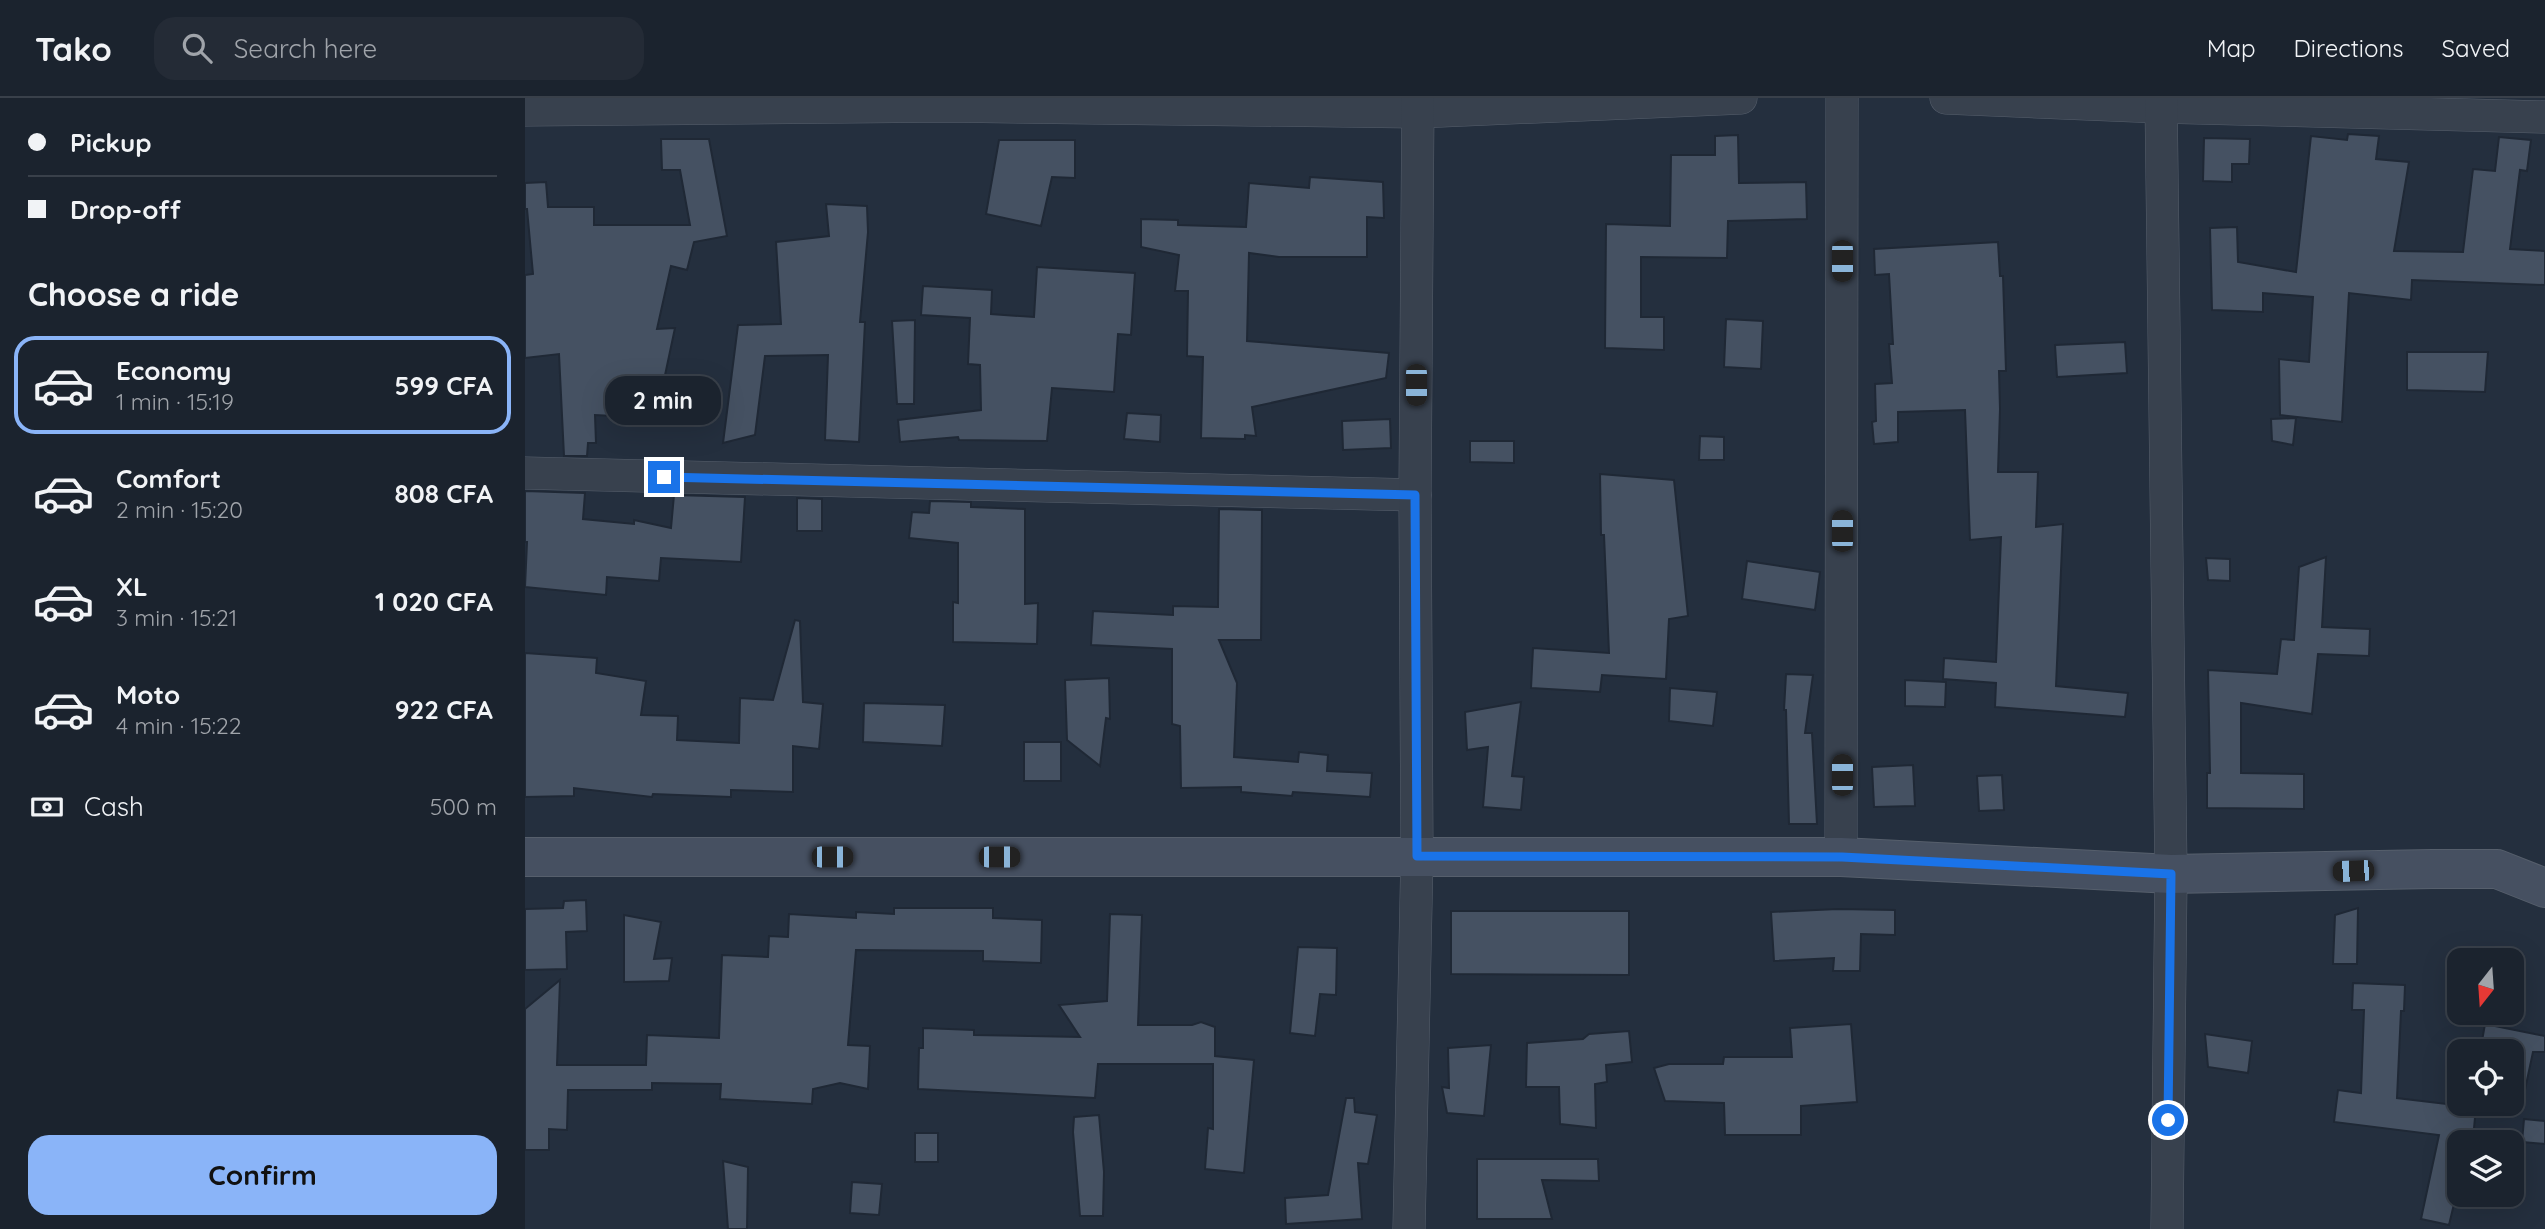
<!DOCTYPE html>
<html lang="en">
<head>
<meta charset="utf-8">
<style>
	body { margin:0; font-family:Quicksand,sans-serif; background:#242b36; color:#f1f3f6; height:100vh; display:flex; flex-direction:column; font-size:26px; white-space:nowrap }
	* { box-sizing:border-box; margin:0 }
	p { font-size:23px; color:#a0a4aa }
	.icon { flex:none; width:38px; height:38px; fill:none; stroke:currentColor; stroke-width:2; stroke-linecap:round; stroke-linejoin:round }
	.map { position:relative; flex:1; overflow:hidden }
	.details { display:flex; flex-direction:column; background:#1b232e; width:525px }
	.details>* { flex:none }
	.banner { display:grid; align-content:center; height:154px; padding:0 28px; background:#1b232e }
	.needle { width:46px; rotate:197deg }
	.fabs { position:absolute; left:1922px; top:850px; display:grid; gap:14px }
	.fabs a { display:grid; place-items:center; width:77px; height:77px; border-radius:14px; background:#1b232e; box-shadow:0 7px 28px #0002,0 0 0 2px #39404a; font-size:35px }
	.end { position:absolute; width:32px; height:32px; margin:-16px; border:9px solid #1a73e8; background:#fff; box-shadow:0 0 0 4px #fff }
	.from { border-radius:50% }
	.bubble { position:absolute; height:49px; border-radius:21px; background:#1b232e; box-shadow:0 7px 28px #0002,0 0 0 2px #39404a; font-size:23px; font-weight:700; line-height:49px; text-align:center }
	.car { position:absolute; width:21px; height:42px; margin:-21px -10px; border-radius:9px; box-shadow:0 0 5px 2px #0007; background:linear-gradient(#222 24%,#8ab4d8 0 40%,#222 0 76%,#8ab4d8 0 86%,#222 0) }
	.banner b { display:flex; align-items:center; gap:24px; height:66px; font-size:26px }
	.banner b+b { border-top:2px solid #39404a }
	.banner i { width:18px; height:18px; background:#f1f3f6 }
	ul { padding:0; list-style:none }
	li { display:flex; align-items:center; gap:21px; height:98px; margin:0 14px 10px; padding:0 14px; border:4px solid transparent; border-radius:21px }
	li div { flex:1 }
	li b { display:block; font-size:26px }
	li em { font-style:normal; font-weight:700 }
	li.active { border-color:#8ab4f8 }
	li>.icon { width:63px; height:63px; stroke-width:1.5 }
	h2 { padding:0 28px; font-size:32px; line-height:84px }
	.pay { display:flex; align-items:center; gap:18px; height:77px; padding:0 28px; font-size:26px }
	.pay p { margin-inline-start:auto }
	.button { display:flex; gap:14px; margin-top:auto; padding:14px 28px }
	.button a { flex:1; height:80px; border-radius:21px; background:#8ab4f8; color:#111; font-size:28px; font-weight:700; line-height:80px; text-align:center }
	header { display:flex; align-items:center; gap:42px; box-sizing:border-box; height:98px; padding:0 35px; background:#1b232e; border-bottom:2px solid #39404a }
	header strong { font-size:33px }
	nav { display:flex; gap:38px; margin-inline-start:auto; font-size:24px }
	.search { width:490px; height:63px; background:#242b36; display:flex; align-items:center; gap:18px; box-sizing:border-box; padding:0 24px; border-radius:21px; color:#a0a4aa; font-size:26px }
	main { display:flex; flex:1; min-height:0 }
	.map>svg:first-child { display:block }
	.building { fill:#455162; stroke:#1f2835; stroke-width:2 }
	.lines { fill:none; stroke-linecap:round; stroke-linejoin:round }
	.street-casing { stroke:#565f6c; stroke-width:33 }
	.secondary-casing { stroke:#565f6c; stroke-width:40 }
	.street { stroke:#38414e; stroke-width:32 }
	.secondary { stroke:#465061; stroke-width:38 }
	.route { stroke:#1a73e8; stroke-width:9 }
</style>
</head>
<body>
<header>
<strong>Tako</strong>
<div class="search"><svg class="icon" aria-label="search" viewBox="0 0 24 24"><circle cx="10" cy="10" r="6"/><path d="M15 15l6 6"/></svg>Search here</div>
<nav><a>Map</a><a>Directions</a><a>Saved</a></nav>
</header>
<main>
<section class="details">
<div class="banner">
<b><i class="from"></i>Pickup</b>
<b><i></i>Drop-off</b>
</div>
<h2>Choose a ride</h2>
<ul>
<li class="active"><svg class="icon" aria-label="car" viewBox="0 0 24 24"><path d="M5 17H2v-5l4-1 3-4h7l3 4 3 1v5h-3M9 17h6M6 11h13"/><circle cx="7" cy="17" r="2"/><circle cx="17" cy="17" r="2"/></svg><div><b>Economy</b><p>1 min · 15:19</p></div><em>599 CFA</em></li>
<li><svg class="icon" aria-label="car" viewBox="0 0 24 24"><path d="M5 17H2v-5l4-1 3-4h7l3 4 3 1v5h-3M9 17h6M6 11h13"/><circle cx="7" cy="17" r="2"/><circle cx="17" cy="17" r="2"/></svg><div><b>Comfort</b><p>2 min · 15:20</p></div><em>808 CFA</em></li>
<li><svg class="icon" aria-label="car" viewBox="0 0 24 24"><path d="M5 17H2v-5l4-1 3-4h7l3 4 3 1v5h-3M9 17h6M6 11h13"/><circle cx="7" cy="17" r="2"/><circle cx="17" cy="17" r="2"/></svg><div><b>XL</b><p>3 min · 15:21</p></div><em>1 020 CFA</em></li>
<li><svg class="icon" aria-label="car" viewBox="0 0 24 24"><path d="M5 17H2v-5l4-1 3-4h7l3 4 3 1v5h-3M9 17h6M6 11h13"/><circle cx="7" cy="17" r="2"/><circle cx="17" cy="17" r="2"/></svg><div><b>Moto</b><p>4 min · 15:22</p></div><em>922 CFA</em></li>
</ul>
<div class="pay"><svg class="icon" aria-label="cash" viewBox="0 0 24 24"><path d="M3 7h18v10H3z"/><circle cx="12" cy="12" r="2"/></svg>Cash<p>500 m</p></div>
<div class="button"><a>Confirm</a></div>
</section>
<div class="map">
<svg width="2020" height="1131" viewBox="0 0 2020 1131">
	<rect width="100%" height="100%" fill="#242f3e"/>
	<g class="building">
		<polygon points="1823,36 1854,38 1851,61 1884,64 1869,153 1938,154 1948,71 1970,73 1974,39 2006,42 2002,73 1995,72 1985,151 2020,153 2020,187 1887,182 1886,202 1824,195 1817,324 1755,317 1754,261 1784,264 1788,199 1738,195 1738,214 1687,212 1685,130 1712,129 1713,164 1771,174 1786,38 1822,42"/>
		<polygon points="1213,37 1214,85 1281,84 1282,121 1203,123 1202,160 1116,159 1116,219 1139,219 1139,252 1080,250 1081,126 1145,128 1146,57 1190,57 1190,38"/>
		<polygon points="1679,40 1725,41 1724,66 1707,66 1707,84 1678,83"/>
		<polygon points="136,41 184,41 202,138 169,144 162,172 146,168 132,231 150,230 139,282 130,280 128,320 70,317 71,345 63,345 62,358 39,358 34,256 0,260 0,177 8,176 2,111 0,111 0,85 21,84 23,109 69,109 69,127 165,127 155,72 137,72"/>
		<polygon points="474,42 550,42 550,80 527,79 516,128 461,116"/>
		<polygon points="785,79 858,84 859,120 842,119 842,159 754,159 724,155 722,243 864,255 861,280 727,309 731,338 720,337 720,341 676,340 678,259 662,258 663,193 650,193 654,157 616,149 616,121 653,122 653,127 721,129 724,85 784,90"/>
		<polygon points="301,106 342,108 343,134 335,224 340,224 334,344 300,342 303,257 240,258 230,337 198,345 213,227 256,226 251,144 304,138"/>
		<polygon points="1473,144 1475,178 1478,178 1481,273 1474,273 1475,311 1473,374 1513,374 1511,429 1538,426 1531,588 1603,595 1600,619 1470,609 1471,585 1418,581 1419,560 1471,564 1476,439 1445,442 1440,312 1373,314 1373,344 1349,346 1347,324 1351,323 1350,286 1367,285 1364,246 1368,246 1364,176 1350,177 1349,151"/>
		<polygon points="512,169 610,175 606,237 593,236 589,294 527,290 522,343 434,342 433,339 375,344 373,322 456,312 455,267 443,266 445,220 396,217 398,188 467,192 466,216 509,219"/>
		<polygon points="1201,221 1238,223 1236,271 1199,269"/>
		<polygon points="390,222 389,306 372,306 367,223"/>
		<polygon points="1600,244 1602,275 1532,279 1530,247"/>
		<polygon points="1882,254 1963,254 1960,294 1882,292"/>
		<polygon points="602,315 636,317 635,344 599,341"/>
		<polygon points="1771,320 1768,347 1747,343 1746,321"/>
		<polygon points="865,321 866,350 818,352 817,323"/>
		<polygon points="1175,338 1199,339 1199,362 1174,362"/>
		<polygon points="945,343 989,343 989,365 945,364"/>
		<polygon points="1075,376 1149,382 1163,518 1144,521 1141,581 1077,577 1075,594 1006,590 1008,550 1084,555 1079,437 1076,437"/>
		<polygon points="0,393 60,395 58,421 109,426 109,422 146,430 149,397 220,399 216,464 136,460 134,483 82,479 81,497 0,489 2,444 0,444"/>
		<polygon points="272,400 297,401 297,433 272,433"/>
		<polygon points="405,403 446,404 446,409 500,411 500,506 513,505 512,546 428,544 428,504 433,505 433,445 384,440 387,414 404,415"/>
		<polygon points="694,411 737,412 736,542 694,542 712,585 709,659 773,664 774,654 803,657 802,673 847,675 845,699 768,694 767,698 716,694 716,689 656,690 655,628 647,626 647,551 566,547 568,513 648,517 648,508 693,509"/>
		<polygon points="1801,459 1797,529 1845,531 1844,558 1793,556 1787,616 1716,605 1716,675 1779,676 1779,711 1682,710 1682,675 1685,675 1683,572 1752,576 1756,541 1769,542 1774,469"/>
		<polygon points="1681,460 1705,461 1705,483 1683,482"/>
		<polygon points="1222,463 1295,474 1290,512 1217,501"/>
		<polygon points="270,522 275,523 278,604 298,606 294,651 268,648 268,694 206,692 206,699 128,696 127,699 49,690 49,698 0,699 0,555 72,560 71,575 121,583 116,617 153,618 152,642 214,645 215,600 248,602"/>
		<polygon points="1261,576 1288,577 1280,635 1287,635 1292,726 1264,726 1261,612 1259,612"/>
		<polygon points="584,580 585,621 581,620 575,668 542,642 540,582"/>
		<polygon points="1380,582 1421,584 1420,609 1380,608"/>
		<polygon points="1145,590 1192,594 1188,628 1144,623"/>
		<polygon points="996,604 987,678 999,679 996,712 958,709 963,649 942,652 940,614"/>
		<polygon points="339,605 420,607 417,648 338,644"/>
		<rect x="499" y="644" width="37" height="39"/>
		<polygon points="1388,667 1390,708 1349,709 1347,669"/>
		<polygon points="1477,677 1479,712 1454,713 1452,678"/>
		<polygon points="61,802 62,833 41,834 42,871 0,872 0,811 38,810 39,803"/>
		<polygon points="369,810 468,810 468,820 517,822 516,865 458,863 458,853 331,852 323,947 345,948 343,991 315,985 288,991 287,1006 195,1001 196,986 127,985 127,992 43,992 42,1032 24,1031 24,1052 0,1052 0,911 35,882 32,967 121,967 122,937 194,940 197,857 243,859 244,838 263,839 264,816 331,820 331,814 369,816"/>
		<polygon points="1833,810 1832,866 1808,866 1810,817"/>
		<polygon points="1313,811 1370,812 1370,837 1336,836 1335,873 1308,873 1309,860 1249,863 1246,814"/>
		<polygon points="926,813 1104,813 1104,877 926,876"/>
		<polygon points="585,816 617,817 613,927 667,927 676,924 690,929 690,958 729,962 719,1075 680,1071 683,1030 688,1031 688,966 573,966 570,1000 393,991 394,950 398,950 398,930 449,932 449,937 555,939 534,907 582,903"/>
		<polygon points="99,817 136,824 129,861 147,860 144,883 99,884"/>
		<polygon points="773,849 812,850 811,897 795,896 790,938 765,935"/>
		<polygon points="1828,885 1880,887 1879,913 1876,913 1872,1000 1921,1006 1924,994 1934,995 1934,1007 1951,1009 1948,1041 1934,1040 1934,1085 1924,1127 1896,1121 1914,1037 1809,1024 1813,992 1836,995 1839,912 1827,912"/>
		<polygon points="1326,926 1332,1004 1276,1008 1276,1037 1200,1037 1199,1005 1140,1003 1129,970 1144,966 1198,966 1199,959 1267,959 1265,930"/>
		<polygon points="1960,926 2020,938 2020,954 2008,954 1997,1006 1986,1005 1986,954 1955,954"/>
		<polygon points="1104,933 1107,964 1081,967 1082,984 1070,986 1071,1030 1035,1026 1034,989 1001,989 1002,945 1058,941 1064,936"/>
		<polygon points="1680,936 1727,943 1723,975 1683,969"/>
		<polygon points="966,947 959,1018 922,1015 917,989 924,990 923,950"/>
		<polygon points="821,1000 829,1000 830,1014 852,1017 843,1066 833,1065 837,1121 761,1126 760,1100 803,1097"/>
		<polygon points="574,1017 579,1074 578,1118 555,1118 548,1034 549,1019"/>
		<polygon points="1999,1021 2020,1023 2020,1046 1997,1044"/>
		<rect x="390" y="1035" width="23" height="29"/>
		<polygon points="952,1061 1073,1061 1074,1083 1017,1082 1027,1121 952,1121"/>
		<polygon points="198,1063 223,1069 222,1131 203,1131"/>
		<polygon points="327,1084 357,1086 354,1117 325,1115"/>
	</g>
	<g class="lines">
		<g class="street-casing">
			<g id="street">
				<polyline points="1421,0 1635,9 2020,19"/>
				<polyline points="1636,0 1646,776 1642,1131"/>
				<polyline points="0,12 422,8 893,14 1216,0"/>
				<polyline points="0,375 890,397"/>
				<polyline points="1316,759 1317,0"/>
				<polyline points="884,1131 892,758 890,397 893,0"/>
			</g>
		</g>
		<g class="secondary-casing">
			<polyline id="secondary" points="0,759 1316,759 1646,776 1907,771 1972,771 2020,790"/>
		</g>
		<use href="#street" class="street"/>
		<use href="#secondary" class="secondary"/>
	</g>
	<g class="lines">
		<polyline class="route" points="139,379 890,397 892,758 1317,759 1646,776 1643,1022"/>
	</g>
</svg>
<div class="fabs">
<a><svg class="needle" viewBox="-14 -14 28 28"><path d="M0-13l5 13h-10z" fill="#e53935"/><path d="M0 13l5-13h-10z" fill="#a0a4aa"/></svg></a>
<a><svg class="icon" aria-label="locate" viewBox="0 0 24 24"><circle cx="12" cy="12" r="6"/><path d="M12 2v4M12 18v4M2 12h4M18 12h4"/></svg></a>
<a><svg class="icon" aria-label="layers" viewBox="0 0 24 24"><path d="M12 4l9 5-9 5-9-5zM3 14l9 5 9-5"/></svg></a>
</div>
<i class="end from" style="left:1643px;top:1022px"></i>
<i class="end" style="left:139px;top:379px"></i>
<div class="bubble" style="left:80px;top:278px;width:116px">2 min</div>
<i class="car" style="left:1317px;top:163px;rotate:180deg"></i>
<i class="car" style="left:891px;top:287px;rotate:180deg"></i>
<i class="car" style="left:1317px;top:433px;rotate:0deg"></i>
<i class="car" style="left:1317px;top:677px;rotate:0deg"></i>
<i class="car" style="left:307px;top:759px;rotate:90deg"></i>
<i class="car" style="left:474px;top:759px;rotate:90deg"></i>
<i class="car" style="left:1828px;top:773px;rotate:268deg"></i>
</div>
</main>
</body>
</html>
